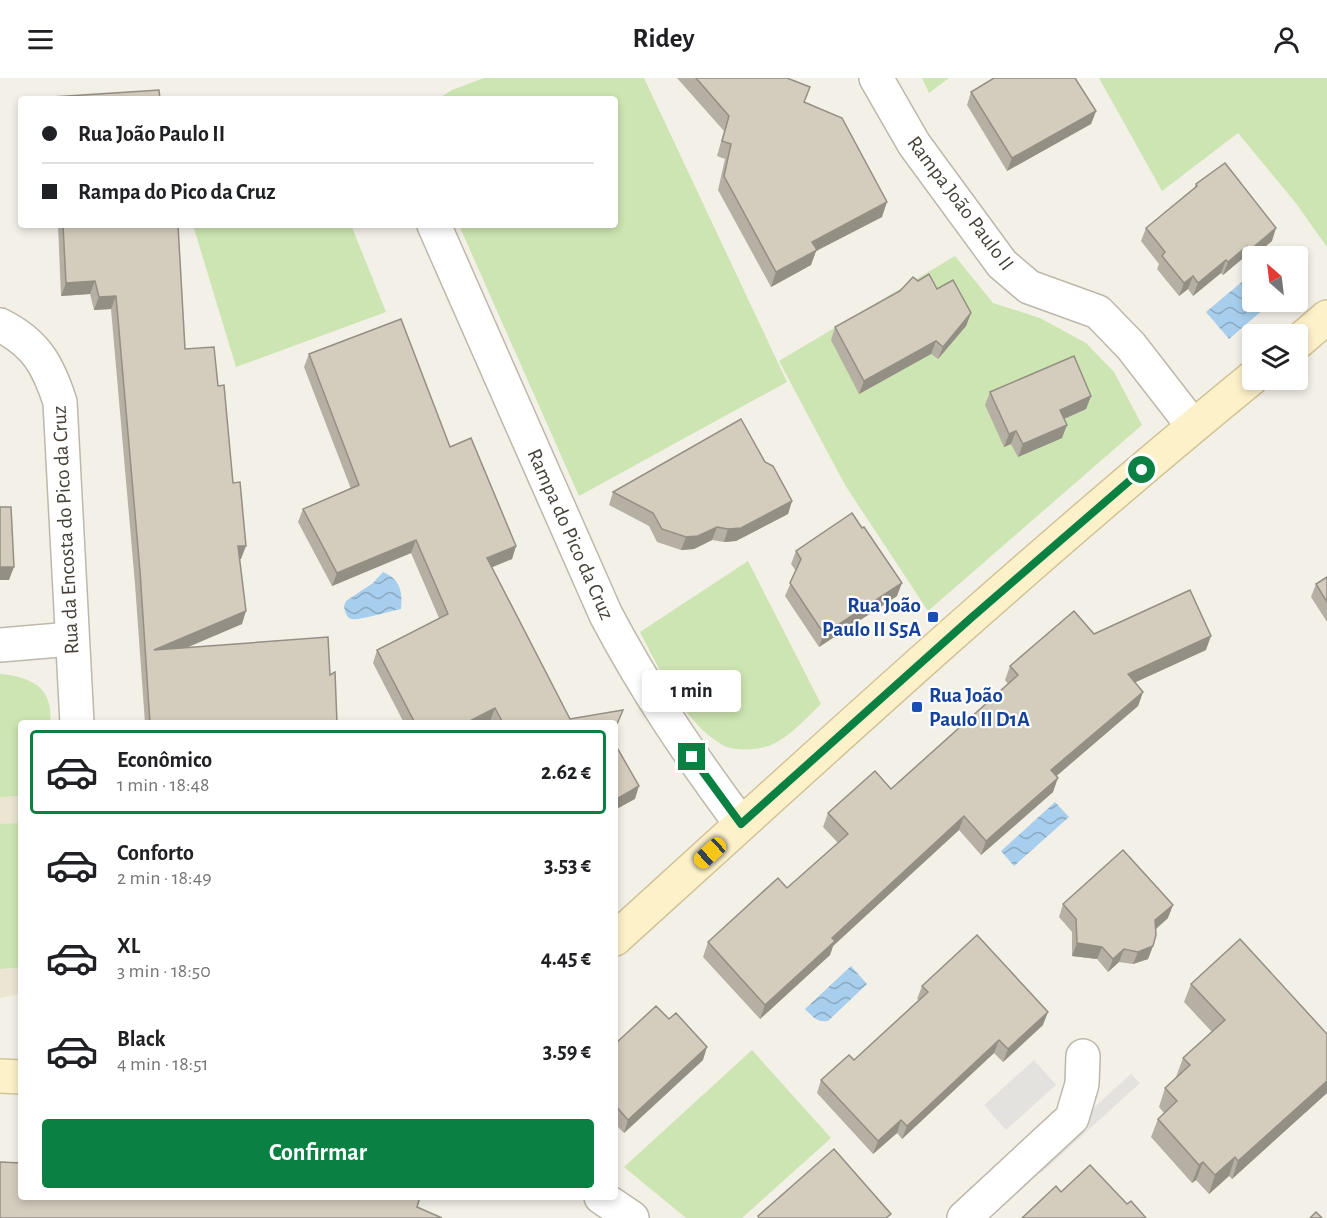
<!DOCTYPE html>
<html lang="pt">
<head>
<meta charset="utf-8">
<style>
	body { margin:0; font-family:"Alegreya Sans",sans-serif; background:#f2f2f2; color:#202124; height:100vh; display:flex; flex-direction:column; font-size:22px; white-space:nowrap }
	* { box-sizing:border-box; margin:0 }
	p { font-size:20px; color:#757577 }
	.icon { flex:none; width:33px; height:33px; fill:none; stroke:currentColor; stroke-width:2; stroke-linecap:round; stroke-linejoin:round }
	.map { position:relative; flex:1; overflow:hidden }
	.drawer { position:absolute; left:18px; top:642px; width:600px; height:480px; display:flex; flex-direction:column; background:#fff; border-radius:6px; box-shadow:0 3px 9px #0003 }
	.drawer>* { flex:none }
	.banner { position:absolute; left:18px; top:18px; width:600px; height:132px; border-radius:6px; box-shadow:0 3px 9px #0003; display:grid; align-content:center; height:132px; padding:0 24px; background:#fff }
	.needle { width:39px; rotate:332deg }
	.buttons { position:absolute; left:1242px; top:168px; display:grid; gap:12px }
	.buttons a { display:grid; place-items:center; width:66px; height:66px; border-radius:6px; background:#fff; box-shadow:0 3px 9px #0003; font-size:30px }
	.end { position:absolute; width:27px; height:27px; margin:-14px; border:8px solid #0b8043; background:#fff; box-shadow:0 0 0 3px #fff }
	.from { border-radius:50% }
	.bubble { position:absolute; height:42px; border-radius:6px; background:#fff; box-shadow:0 3px 9px #0003; font-size:20px; font-weight:700; line-height:42px; text-align:center }
	.car { position:absolute; width:18px; height:36px; margin:-18px -9px; border-radius:8px; box-shadow:0 0 4px 2px #0007; background:linear-gradient(#f5c518 24%,#345 0 40%,#f5c518 0 76%,#345 0 86%,#f5c518 0) }
	.banner b { display:flex; align-items:center; gap:21px; height:57px; font-size:22px }
	.banner b+b { border-top:2px solid #e0e0e0 }
	.banner i { width:15px; height:15px; background:#202124 }
	ul { padding:10px 0 0; list-style:none }
	li { display:flex; align-items:center; gap:18px; height:84px; margin:0 12px 9px; padding:0 12px; border:3px solid transparent; border-radius:6px }
	li div { flex:1 }
	li b { display:block; font-size:22px }
	li em { font-style:normal; font-weight:700 }
	li.selected { border-color:#0b8043 }
	li>.icon { width:54px; height:54px; stroke-width:1.5 }
	.cta { display:flex; gap:12px; margin-top:auto; padding:12px 24px }
	.cta a { flex:1; height:69px; border-radius:6px; background:#0b8043; color:#fff; font-size:24px; font-weight:700; line-height:69px; text-align:center }
	header { display:flex; justify-content:space-between; align-items:center; height:78px; padding:0 24px; background:#fff; font-size:27px; font-weight:700 }
	.map>svg:first-child { display:block }
	.education { fill:#ebe5d2 }
	.grass { fill:#cde5b2 }
	.parking { fill:#e4e2df }
	.water { fill:url(#water-waves) }
	.lines { fill:none; stroke-linecap:round; stroke-linejoin:round }
	.street-casing { stroke:#beb8ab; stroke-width:36 }
	.secondary-casing { stroke:#d1c499; stroke-width:36 }
	.street { stroke:#fff; stroke-width:33 }
	.secondary { stroke:#fcf1c9; stroke-width:33 }
	.wall { fill:#b6afa3 }
	.shaded-wall { fill:#948f84 }
	.building { fill:#d4ccbd; stroke:#948f84; stroke-width:1.5 }
	.route { stroke:#0b8043; stroke-width:8 }
	.transit-dot { fill:#1a4fb4; stroke:#fff; stroke-width:2 }
	.labels { text-anchor:middle; stroke-width:4.5; stroke-linejoin:round; paint-order:stroke }
	.street-label { font-size:21px; fill:#464037; stroke:#fff }
	.transit-label { font-size:21px; font-weight:bold; fill:#164399; stroke:#fff; text-anchor:end }
</style>
</head>
<body>
<header><svg class="icon" aria-label="menu" viewBox="0 0 24 24"><path d="M4 6h16M4 12h16M4 18h16"/></svg>Ridey<svg class="icon" aria-label="person" viewBox="0 0 24 24"><circle cx="12" cy="8" r="4"/><path d="M4 21q1-7 8-7t8 7"/></svg></header>
<div class="map">
<svg width="1327" height="1140" viewBox="0 0 1327 1140">
	<defs>
		<pattern id="water-waves" width="16" height="10" patternUnits="userSpaceOnUse" patternTransform="scale(1.5)"><rect width="16" height="10" fill="#a7ceed"/><path d="M0 5q4-4 8 0t8 0" fill="none" stroke="#8aa9c1"/></pattern>
	</defs>
	<rect width="100%" height="100%" fill="#f3f0e8"/>
	<polygon class="education" points="21,718 21,916 0,920 0,719"/>
	<g class="grass">
		<polygon points="484,0 644,0 787,304 579,418 459,147 615,147 615,21 438,21 452,12"/>
		<polygon points="922,0 949,0 929,15"/>
		<polygon points="1099,0 1327,0 1327,169 1295,124 1238,55 1162,113"/>
		<polygon points="193,147 351,147 386,234 236,289"/>
		<polygon points="955,178 993,225 1040,240 1086,265 1114,294 1142,347 928,533 845,407 779,283"/>
		<path d="M 748,483 L 821,626 C 806,640 790,659 771,667 C 758,672 733,674 721,666 C 684,644 659,591 640,554 Z"/>
		<path d="M 0,596 C 19,597 45,604 49,626 C 51,632 50,639 51,645 L 21,645 L 21,718 L 0,719 Z"/>
		<polygon points="21,745 21,889 0,891 0,746"/>
		<polygon points="752,972 831,1060 742,1140 686,1140 624,1089"/>
	</g>
	<g class="parking">
		<polygon points="1034,982 1056,1007 1006,1052 984,1027"/>
		<polygon points="1131,996 1140,1005 1041,1095 1033,1085"/>
	</g>
	<g class="water">
		<polygon points="1250,197 1252,201 1252,224 1272,224 1229,261 1206,234"/>
		<path d="M 383,494 C 400,501 403,514 401,531 C 391,533 357,543 351,541 C 346,539 345,533 344,528 L 346,523 L 373,505 Z"/>
		<polygon points="1055,724 1069,739 1014,788 1001,773"/>
		<path d="M 851,888 L 867,906 L 828,943 C 817,945 812,938 805,931 Z"/>
	</g>
	<g class="lines">
		<g class="street-casing">
			<g id="street">
				<polyline points="876,0 914,66 1002,186 1029,209 1098,234 1131,268 1193,348"/>
				<path d="M 434,147 L 606,537 C 646,613 690,677 741,746"/>
				<path d="M 0,247 C 36,265 48,287 60,324 L 77,645"/>
				<polyline points="0,567 71,561"/>
				<polyline points="601,1119 632,1140"/>
				<polyline points="964,1140 1072,1040 1082,1006 1083,978"/>
			</g>
		</g>
		<g class="secondary-casing">
			<g id="secondary">
				<polyline points="1298,264 1327,239"/>
				<path d="M 615,861 C 824,671 1033,479 1252,300"/>
				<polyline points="0,998 21,999"/>
			</g>
		</g>
		<use href="#street" class="street"/>
		<use href="#secondary" class="secondary"/>
	</g>
	<g class="wall">
		<polygon points="677,0 787,0 882,139 816,173 811,187 771,209 718,112 725,81 717,78 724,53"/>
		<polygon points="971,14 1096,33 1091,46 1007,93 967,27"/>
		<polygon points="1196,106 1272,163 1245,185 1242,181 1223,197 1221,195 1193,218 1188,211 1179,218 1157,191 1159,186 1141,163 1146,150 1194,110"/>
		<polygon points="58,147 178,147 185,271 218,308 233,405 241,481 239,481 242,546 186,570 330,597 337,645 145,645 135,506 111,231 94,232 90,216 61,218"/>
		<polygon points="918,203 937,211 971,235 966,248 938,281 931,276 859,316 831,262 835,249"/>
		<polygon points="309,276 450,369 516,468 512,481 492,489 570,641 615,645 491,645 490,643 486,645 404,645 373,585 377,572 439,540 411,475 332,508 298,444 303,431 351,411 304,289"/>
		<polygon points="990,314 1091,318 1086,331 1064,341 1062,360 1018,379 1011,366 1004,369 985,327"/>
		<polygon points="765,384 792,423 788,436 736,463 724,464 712,462 694,471 681,472 657,464 649,448 609,427 613,414"/>
		<polygon points="796,473 897,518 819,569 785,518 796,493 791,486"/>
		<polygon points="1327,499 1327,544 1311,519 1316,506"/>
		<polygon points="1094,556 1206,572 1135,604 1143,614 1138,628 1056,698 1053,714 981,777 959,752 833,868 830,877 760,941 703,879 708,864 787,810 838,765 823,749 828,735 891,711 1008,606 1005,602 1010,588"/>
		<polygon points="1063,826 1168,840 1156,851 1153,868 1148,881 1133,886 1119,884 1108,894 1097,881 1072,878 1072,854 1059,839"/>
		<polygon points="1191,906 1327,956 1327,1015 1232,1101 1229,1098 1209,1116 1196,1102 1192,1105 1151,1059 1158,1041 1164,1035 1159,1029 1165,1010 1177,1000 1176,999 1183,980 1212,954 1184,924"/>
		<polygon points="922,908 1043,947 1003,984 994,975 902,1061 897,1055 873,1076 817,1015 821,1002 854,982 919,922 917,921"/>
		<polygon points="615,966 703,982 624,1055 615,1046"/>
	</g>
	<g class="shaded-wall">
		<polygon points="1096,33 1091,46 1007,93 1012,80"/>
		<polygon points="887,124 882,139 816,173 811,187 771,209 776,194 812,164"/>
		<polygon points="1276,150 1272,163 1245,185 1250,172"/>
		<polygon points="1247,168 1242,181 1223,197 1228,184"/>
		<polygon points="1226,182 1221,195 1193,218 1198,205"/>
		<polygon points="1193,198 1188,211 1179,218 1184,205"/>
		<polygon points="95,203 90,216 61,218 66,205"/>
		<polygon points="116,218 111,231 94,232 99,219"/>
		<polygon points="971,235 966,248 938,281 943,269"/>
		<polygon points="936,263 931,276 859,316 864,303"/>
		<polygon points="1091,318 1086,331 1055,345 1060,332"/>
		<polygon points="1067,347 1062,360 1018,379 1023,366"/>
		<polygon points="1016,353 1011,366 1004,369 1009,356"/>
		<polygon points="792,423 788,436 736,463 724,464 728,451"/>
		<polygon points="717,449 712,462 694,471 681,472 686,459"/>
		<polygon points="416,462 411,475 332,508 337,495"/>
		<polygon points="238,468 246,468 241,481 233,481"/>
		<polygon points="516,468 512,481 483,493 487,480"/>
		<polygon points="0,489 14,489 9,502 0,502"/>
		<polygon points="902,505 897,518 819,569 824,556"/>
		<polygon points="246,533 242,546 150,585 154,572"/>
		<polygon points="1211,558 1206,572 1123,610 1128,596"/>
		<polygon points="1143,614 1138,628 1046,707 1051,692"/>
		<polygon points="495,630 490,643 486,645 466,645"/>
		<polygon points="1058,700 1053,714 981,777 986,763"/>
		<polygon points="639,708 635,721 615,732 615,722"/>
		<polygon points="964,738 959,752 833,868 830,877 760,941 765,927 832,860"/>
		<polygon points="1173,827 1168,840 1151,855 1155,842"/>
		<polygon points="1077,865 1102,869 1097,881 1072,878"/>
		<polygon points="1153,868 1148,881 1133,886 1138,874"/>
		<polygon points="1124,871 1119,884 1108,894 1113,881"/>
		<polygon points="1048,934 1043,947 1003,984 1008,971"/>
		<polygon points="999,962 994,975 902,1061 907,1048"/>
		<polygon points="707,969 703,982 624,1055 628,1042"/>
		<polygon points="1327,1003 1327,1015 1232,1101 1238,1083"/>
		<polygon points="901,1042 897,1055 873,1076 878,1063"/>
		<polygon points="1235,1079 1229,1098 1209,1116 1215,1097"/>
		<polygon points="1203,1084 1196,1102 1192,1105 1199,1087"/>
	</g>
	<g class="building">
		<polygon points="696,0 787,0 810,9 804,24 842,40 887,124 812,164 817,172 776,194 724,98 731,66 722,63 729,38"/>
		<polygon points="994,0 1075,0 1096,33 1012,80 971,14"/>
		<polygon points="159,12 160,21 37,21 37,20"/>
		<polygon points="1225,85 1276,150 1250,172 1247,168 1228,184 1226,182 1198,205 1193,198 1184,205 1162,178 1165,174 1146,150 1197,108 1196,106"/>
		<polygon points="63,147 178,147 185,271 214,269 218,308 224,307 233,405 240,404 246,468 238,468 246,533 154,572 328,559 330,597 335,594 337,645 150,645 140,493 116,218 99,219 95,203 66,205"/>
		<polygon points="929,196 937,211 953,202 971,235 943,269 936,263 864,303 835,249 900,213 913,199 918,203"/>
		<polygon points="401,241 450,369 471,360 516,468 487,480 570,641 623,632 615,651 615,645 503,645 495,630 466,645 415,645 377,572 448,536 416,462 337,495 303,431 359,407 309,276"/>
		<polygon points="1074,278 1091,318 1060,332 1067,347 1023,366 1016,353 1009,356 990,314"/>
		<polygon points="741,341 765,384 773,388 792,423 741,450 728,451 717,449 698,458 686,459 662,451 653,435 613,414"/>
		<polygon points="0,429 11,429 14,489 0,489"/>
		<polygon points="852,435 862,450 864,449 902,505 824,556 790,505 801,481 796,473"/>
		<polygon points="1327,499 1327,524 1316,506"/>
		<polygon points="1190,512 1211,558 1128,596 1143,614 1051,692 1058,700 986,763 964,738 832,860 835,863 765,927 708,864 778,800 787,810 848,756 828,735 875,693 891,711 1018,597 1010,588 1074,533 1094,556"/>
		<polygon points="615,666 639,708 615,722"/>
		<polygon points="1123,772 1173,827 1155,842 1156,857 1153,868 1138,874 1124,871 1113,881 1102,869 1077,865 1076,841 1063,826"/>
		<polygon points="977,857 1048,934 1008,971 999,962 907,1048 901,1042 878,1063 821,1002 849,977 854,982 928,914 922,908"/>
		<polygon points="1240,861 1327,956 1327,1003 1238,1083 1235,1079 1215,1097 1203,1084 1199,1087 1158,1041 1177,1023 1165,1010 1190,987 1183,980 1225,942 1191,906"/>
		<polygon points="656,928 669,941 676,935 707,969 628,1042 615,1027 615,966"/>
		<polygon points="834,1071 891,1136 886,1140 759,1140 758,1138"/>
		<polygon points="0,1084 21,1085 21,1119 420,1119 417,1129 442,1140 0,1140"/>
		<polygon points="1090,1087 1127,1126 1131,1123 1146,1140 1022,1140 1056,1108 1061,1114"/>
		<polygon points="1316,1134 1322,1140 1310,1140"/>
	</g>
	<g class="lines">
		<polyline class="route" points="692,679 741,746 971,540 1142,392"/>
	</g>
	<g class="transit-dot">
		<rect x="927" y="533" width="12" height="12" rx="3"/>
		<rect x="911" y="623" width="12" height="12" rx="3"/>
	</g>
	<g class="labels">
		<g class="street-label">
			<text transform="translate(961 125) rotate(53)" y="7">Rampa João Paulo II</text>
			<text transform="translate(65 452) rotate(-93)" y="7">Rua da Encosta do Pico da Cruz</text>
			<text transform="translate(571 456) rotate(66)" y="7">Rampa do Pico da Cruz</text>
		</g>
		<g class="transit-label">
			<text x="921" y="534">Rua João<tspan x="921" dy="24">Paulo II S5A</tspan></text>
			<text x="929" y="624" text-anchor="start">Rua João<tspan x="929" dy="24">Paulo II D1A</tspan></text>
		</g>
	</g>
</svg>
<div class="buttons">
<a><svg class="needle" viewBox="-14 -14 28 28"><path d="M0-13l5 13h-10z" fill="#e53935"/><path d="M0 13l5-13h-10z" fill="#757577"/></svg></a>
<a><svg class="icon" aria-label="layers" viewBox="0 0 24 24"><path d="M12 4l9 5-9 5-9-5zM3 14l9 5 9-5"/></svg></a>
</div>
<i class="end from" style="left:1142px;top:392px"></i>
<i class="end" style="left:692px;top:679px"></i>
<div class="bubble" style="left:642px;top:592px;width:99px">1 min</div>
<i class="car" style="left:710px;top:775px;rotate:228deg"></i>
<div class="banner">
<b><i class="from"></i>Rua João Paulo II</b>
<b><i></i>Rampa do Pico da Cruz</b>
</div>
<section class="drawer">
<ul>
<li class="selected"><svg class="icon" aria-label="car" viewBox="0 0 24 24"><path d="M5 17H2v-5l4-1 3-4h7l3 4 3 1v5h-3M9 17h6M6 11h13"/><circle cx="7" cy="17" r="2"/><circle cx="17" cy="17" r="2"/></svg><div><b>Econômico</b><p>1 min · 18:48</p></div><em>2.62 €</em></li>
<li><svg class="icon" aria-label="car" viewBox="0 0 24 24"><path d="M5 17H2v-5l4-1 3-4h7l3 4 3 1v5h-3M9 17h6M6 11h13"/><circle cx="7" cy="17" r="2"/><circle cx="17" cy="17" r="2"/></svg><div><b>Conforto</b><p>2 min · 18:49</p></div><em>3.53 €</em></li>
<li><svg class="icon" aria-label="car" viewBox="0 0 24 24"><path d="M5 17H2v-5l4-1 3-4h7l3 4 3 1v5h-3M9 17h6M6 11h13"/><circle cx="7" cy="17" r="2"/><circle cx="17" cy="17" r="2"/></svg><div><b>XL</b><p>3 min · 18:50</p></div><em>4.45 €</em></li>
<li><svg class="icon" aria-label="car" viewBox="0 0 24 24"><path d="M5 17H2v-5l4-1 3-4h7l3 4 3 1v5h-3M9 17h6M6 11h13"/><circle cx="7" cy="17" r="2"/><circle cx="17" cy="17" r="2"/></svg><div><b>Black</b><p>4 min · 18:51</p></div><em>3.59 €</em></li>
</ul>
<div class="cta"><a>Confirmar</a></div>
</section>
</div>
</body>
</html>
